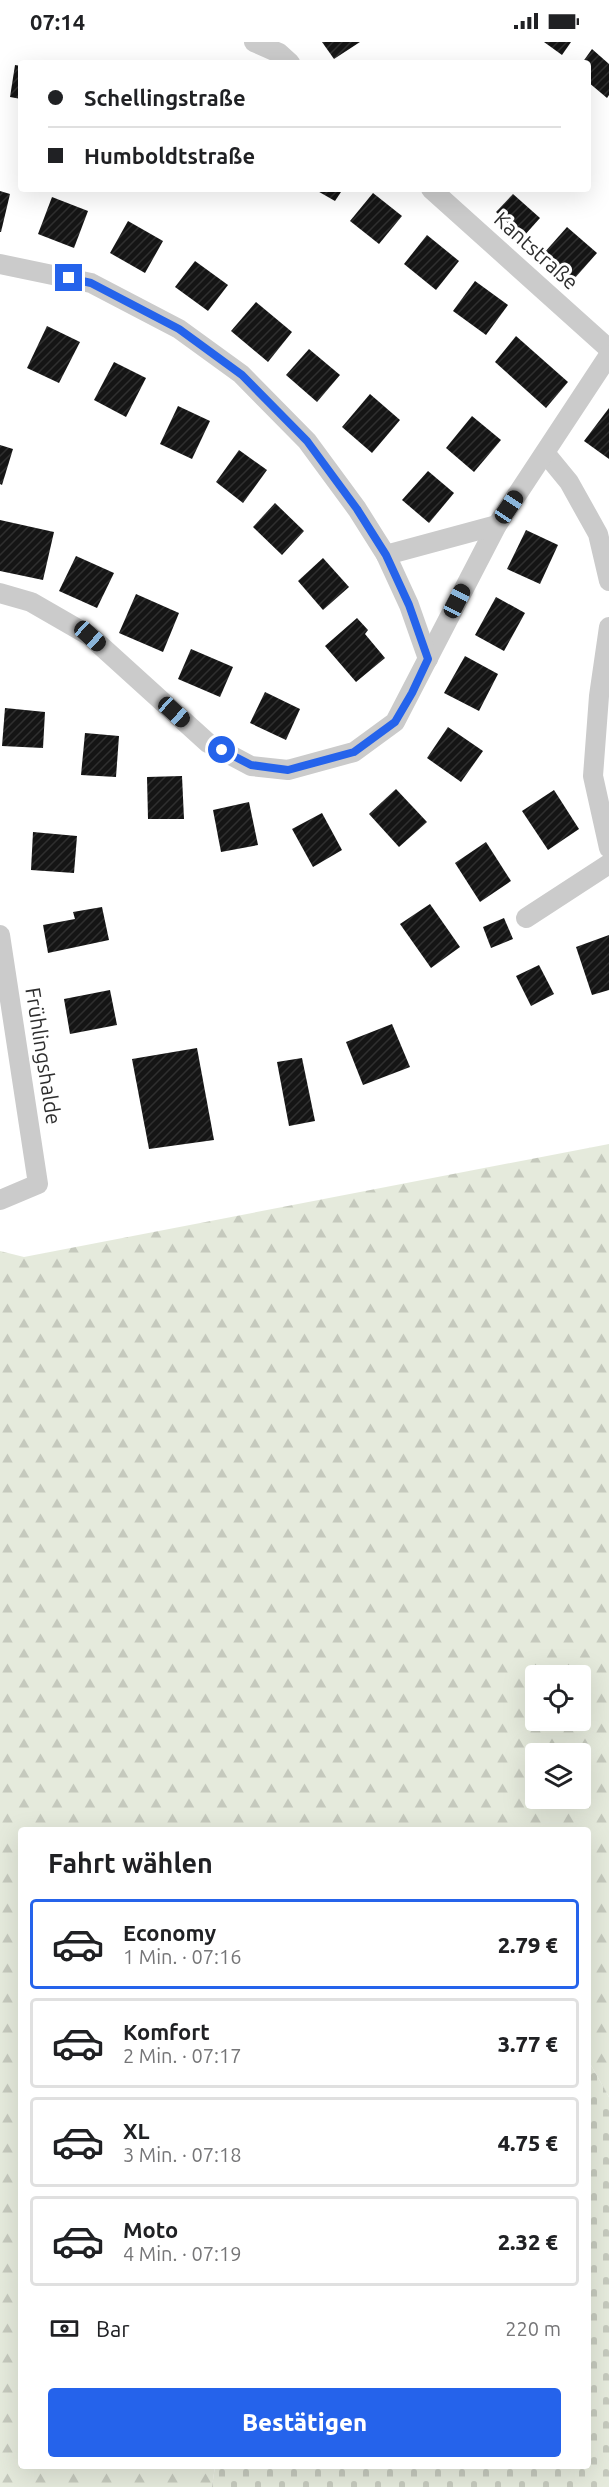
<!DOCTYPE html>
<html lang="de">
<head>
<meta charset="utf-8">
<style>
	body { margin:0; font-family:Ubuntu,sans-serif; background:#f2f2f2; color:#202124; height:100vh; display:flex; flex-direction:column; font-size:22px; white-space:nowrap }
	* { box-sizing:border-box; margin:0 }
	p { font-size:20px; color:#757577 }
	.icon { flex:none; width:33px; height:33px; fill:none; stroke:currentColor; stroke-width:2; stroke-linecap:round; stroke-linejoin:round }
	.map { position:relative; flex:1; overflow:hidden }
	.sheet { position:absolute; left:18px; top:1785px; width:573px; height:642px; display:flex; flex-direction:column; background:#fff; border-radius:6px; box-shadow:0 6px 24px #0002 }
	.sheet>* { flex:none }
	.top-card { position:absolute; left:18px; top:18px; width:573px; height:132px; border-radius:6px; box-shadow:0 6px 24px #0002; display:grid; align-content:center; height:132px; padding:0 30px; background:#fff }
	.controls { position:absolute; left:525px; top:1623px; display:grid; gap:12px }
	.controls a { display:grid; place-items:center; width:66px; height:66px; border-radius:6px; background:#fff; box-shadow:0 6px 24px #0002; font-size:30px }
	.end { position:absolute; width:27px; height:27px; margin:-14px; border:8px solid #2563eb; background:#fff; box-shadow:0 0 0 3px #fff }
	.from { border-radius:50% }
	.car { position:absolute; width:18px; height:36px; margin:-18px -9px; border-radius:8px; box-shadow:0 0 4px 2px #0007; background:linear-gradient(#222 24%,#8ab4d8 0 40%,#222 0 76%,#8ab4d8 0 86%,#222 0) }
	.top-card b { display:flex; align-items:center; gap:21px; height:57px; font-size:22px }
	.top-card b+b { border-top:2px solid #e0e0e0 }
	.top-card i { width:15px; height:15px; background:#202124 }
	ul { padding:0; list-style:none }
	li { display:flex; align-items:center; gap:18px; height:90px; margin:0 12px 9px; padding:0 18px; border:3px solid #e0e0e0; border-radius:6px }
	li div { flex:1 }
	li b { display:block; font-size:22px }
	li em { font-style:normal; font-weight:800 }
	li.selected { border-color:#2563eb }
	li>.icon { width:54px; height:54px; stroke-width:1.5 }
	h2 { padding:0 30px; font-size:27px; line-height:72px }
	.pay { display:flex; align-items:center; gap:15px; height:66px; padding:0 30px; font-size:22px }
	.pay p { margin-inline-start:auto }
	.button { display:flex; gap:12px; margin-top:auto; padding:12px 30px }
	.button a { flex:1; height:69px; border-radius:6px; background:#2563eb; color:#fff; font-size:24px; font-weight:800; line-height:69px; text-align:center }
	.status { display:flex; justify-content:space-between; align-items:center; height:42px; padding:0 30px; background:#fff; direction:ltr }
	.status svg { height:16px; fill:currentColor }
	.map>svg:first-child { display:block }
	.forest { fill:url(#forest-firs); fill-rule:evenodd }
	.cemetery { fill:url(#cemetery-stones) }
	.building { fill:url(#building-hatch) }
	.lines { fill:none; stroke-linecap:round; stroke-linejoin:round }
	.street { stroke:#cbcbcb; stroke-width:20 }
	.route { stroke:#2563eb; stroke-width:8 }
	.labels { text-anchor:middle; stroke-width:6; stroke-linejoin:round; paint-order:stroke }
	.street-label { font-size:21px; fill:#2e2e2e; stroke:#fff }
</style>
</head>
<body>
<div class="status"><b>07:14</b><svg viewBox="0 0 49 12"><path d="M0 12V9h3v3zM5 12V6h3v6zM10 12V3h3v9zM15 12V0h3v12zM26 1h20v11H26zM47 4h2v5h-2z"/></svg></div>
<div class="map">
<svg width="609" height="2445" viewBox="0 0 609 2445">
	<defs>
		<pattern id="forest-firs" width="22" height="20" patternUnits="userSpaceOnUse" patternTransform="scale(1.5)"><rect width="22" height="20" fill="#e5eadc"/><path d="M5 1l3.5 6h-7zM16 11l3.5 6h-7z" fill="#c5c9bd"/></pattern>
		<pattern id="cemetery-stones" width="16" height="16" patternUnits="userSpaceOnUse" patternTransform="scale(1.5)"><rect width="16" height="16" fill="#e5eadc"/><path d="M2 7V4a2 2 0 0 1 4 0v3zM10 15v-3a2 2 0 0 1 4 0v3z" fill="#c5c9bd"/></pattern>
		<pattern id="building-hatch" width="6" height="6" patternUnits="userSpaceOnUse" patternTransform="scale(1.5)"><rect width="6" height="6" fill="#151515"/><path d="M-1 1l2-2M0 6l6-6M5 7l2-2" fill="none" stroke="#2f2f2f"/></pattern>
	</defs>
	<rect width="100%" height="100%" fill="#fff"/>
	<path class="forest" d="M 609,1102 L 609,2055 L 588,2018 L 588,1788 L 21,1788 L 21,2424 L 215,2424 L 212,2445 L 0,2445 L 0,1209 L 24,1215 ZM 536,1634 L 580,1634 L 580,1678 L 536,1678 ZM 536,1712 L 580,1712 L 580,1756 L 536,1756 Z"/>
	<polygon class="cemetery" points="588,2018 609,2055 609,2445 212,2445 215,2424 588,2424"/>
	<g class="building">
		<polygon points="322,0 360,0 334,17"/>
		<polygon points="544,0 571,0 562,13"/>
		<polygon points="592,7 609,22 609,53 607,56 588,40 588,21 582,21"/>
		<polygon points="15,23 21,24 21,57 10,55"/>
		<polygon points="314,147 343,147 335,159"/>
		<polygon points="0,149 10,152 1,190 0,190"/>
		<polygon points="373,151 402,174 379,202 350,179"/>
		<polygon points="513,152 540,176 523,195 496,170"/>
		<polygon points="52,155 88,169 74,206 38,192"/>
		<polygon points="128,179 163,199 145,231 110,211"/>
		<polygon points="567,185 597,211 574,237 544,211"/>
		<polygon points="427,193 459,219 436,248 404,222"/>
		<polygon points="195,219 228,243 208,269 175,245"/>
		<polygon points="475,239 508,263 486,293 453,269"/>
		<polygon points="256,260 292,290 268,320 231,289"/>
		<polygon points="47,284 80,300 59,341 27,326"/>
		<polygon points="516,294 568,340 546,366 495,320"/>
		<polygon points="309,307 340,333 317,360 286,333"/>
		<polygon points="114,320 146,336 126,375 94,358"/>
		<polygon points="370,352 400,378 372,411 342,385"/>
		<polygon points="178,364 210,379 192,417 160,402"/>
		<polygon points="609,366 609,417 584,399"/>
		<polygon points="472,374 501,398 474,430 446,406"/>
		<polygon points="0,403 13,407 2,443 0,442"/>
		<polygon points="239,408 267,428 243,461 216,440"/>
		<polygon points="428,429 454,451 429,481 402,458"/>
		<polygon points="275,461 304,489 282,513 253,485"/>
		<polygon points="0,478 54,490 43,538 0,529"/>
		<polygon points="526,488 558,503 540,542 507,527"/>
		<polygon points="76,514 114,531 97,566 59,549"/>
		<polygon points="323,516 349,545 323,568 298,539"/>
		<polygon points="136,552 179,571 163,610 119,591"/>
		<polygon points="496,555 525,571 504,609 475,593"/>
		<polygon points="357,576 368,588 365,592 385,616 356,640 325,604"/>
		<polygon points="191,607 233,625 220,655 178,637"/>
		<polygon points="465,614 498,632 479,669 444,651"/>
		<polygon points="265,650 300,667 286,698 250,681"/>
		<polygon points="5,666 45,670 43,706 2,704"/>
		<polygon points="448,685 483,709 461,740 427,716"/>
		<polygon points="85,691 119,694 116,735 81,733"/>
		<polygon points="182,734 184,777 148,777 147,735"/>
		<polygon points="396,747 427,780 399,805 369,772"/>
		<polygon points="554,748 579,787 548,808 522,769"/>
		<polygon points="249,760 258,803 221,810 213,768"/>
		<polygon points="322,771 342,808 313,825 292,787"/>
		<polygon points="33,790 77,794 74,831 31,828"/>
		<polygon points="486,800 511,839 480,860 455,821"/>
		<polygon points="430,862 460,905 431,926 400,882"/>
		<polygon points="102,865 109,898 48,911 43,883 75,877 73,870"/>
		<polygon points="504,876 513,897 491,906 483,885"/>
		<polygon points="609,893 609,948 592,953 576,905"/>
		<polygon points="539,923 554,952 531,964 516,934"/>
		<polygon points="110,948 117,983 70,992 64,957"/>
		<polygon points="392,982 410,1025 363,1043 346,1000"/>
		<polygon points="197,1006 214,1098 149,1107 132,1017"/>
		<polygon points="302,1016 315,1079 289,1084 277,1020"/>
	</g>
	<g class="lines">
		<g class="street">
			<polyline points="254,0 279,11 290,21"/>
			<polyline points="431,147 609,307"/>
			<polyline points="0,222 91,241 179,287 241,332 307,399 357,467 386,513"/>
			<polyline points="546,412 569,440 598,492 609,539"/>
			<polyline points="0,551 31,560 90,594 208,701 251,724 288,728 354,710 395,680 497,483 609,313"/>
			<polyline points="609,585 599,654 593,734 609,806"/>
			<polyline points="428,617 409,563 386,513 497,483"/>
			<polyline points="526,876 609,822"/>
			<polyline points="0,893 38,1142 0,1158"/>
		</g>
	</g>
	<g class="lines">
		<polyline class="route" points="69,236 91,241 179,287 242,333 307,399 357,467 386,513 409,563 428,617 412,651 395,680 354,710 288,728 251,723 222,708"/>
	</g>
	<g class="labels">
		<g class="street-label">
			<text transform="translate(536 209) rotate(42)" y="7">Kantstraße</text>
			<text transform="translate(43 1014) rotate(81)" y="7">Frühlingshalde</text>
		</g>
	</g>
</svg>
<div class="controls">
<a><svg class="icon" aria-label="locate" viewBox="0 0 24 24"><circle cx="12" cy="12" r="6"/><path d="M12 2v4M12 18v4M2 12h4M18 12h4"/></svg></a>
<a><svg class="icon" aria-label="layers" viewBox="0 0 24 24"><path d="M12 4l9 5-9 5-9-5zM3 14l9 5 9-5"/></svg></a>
</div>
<i class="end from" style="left:222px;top:708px"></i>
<i class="end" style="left:69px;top:236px"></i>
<i class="car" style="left:509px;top:465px;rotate:34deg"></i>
<i class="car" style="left:457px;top:559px;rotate:27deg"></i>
<i class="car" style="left:90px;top:594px;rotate:132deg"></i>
<i class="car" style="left:174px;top:670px;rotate:132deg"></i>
<div class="top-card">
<b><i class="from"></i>Schellingstraße</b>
<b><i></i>Humboldtstraße</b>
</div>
<section class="sheet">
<h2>Fahrt wählen</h2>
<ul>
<li class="selected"><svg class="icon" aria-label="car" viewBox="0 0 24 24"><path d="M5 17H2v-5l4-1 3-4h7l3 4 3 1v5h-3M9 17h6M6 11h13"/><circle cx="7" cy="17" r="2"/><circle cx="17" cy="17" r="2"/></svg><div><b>Economy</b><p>1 Min. · 07:16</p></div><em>2.79 €</em></li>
<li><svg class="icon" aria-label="car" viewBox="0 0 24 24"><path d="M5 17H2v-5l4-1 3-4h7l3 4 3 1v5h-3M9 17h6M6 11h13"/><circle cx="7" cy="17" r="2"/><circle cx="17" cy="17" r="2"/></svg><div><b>Komfort</b><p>2 Min. · 07:17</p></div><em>3.77 €</em></li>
<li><svg class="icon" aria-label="car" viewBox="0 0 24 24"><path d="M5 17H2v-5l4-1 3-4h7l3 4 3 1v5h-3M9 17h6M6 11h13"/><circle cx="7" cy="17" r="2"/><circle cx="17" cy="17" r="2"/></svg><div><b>XL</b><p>3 Min. · 07:18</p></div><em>4.75 €</em></li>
<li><svg class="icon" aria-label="car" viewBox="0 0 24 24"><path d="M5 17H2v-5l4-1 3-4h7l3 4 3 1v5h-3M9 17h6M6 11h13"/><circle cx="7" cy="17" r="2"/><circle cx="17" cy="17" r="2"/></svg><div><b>Moto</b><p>4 Min. · 07:19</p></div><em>2.32 €</em></li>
</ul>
<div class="pay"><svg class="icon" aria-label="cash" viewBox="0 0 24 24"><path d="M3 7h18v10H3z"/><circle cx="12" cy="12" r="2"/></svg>Bar<p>220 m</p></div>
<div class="button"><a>Bestätigen</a></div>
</section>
</div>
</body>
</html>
